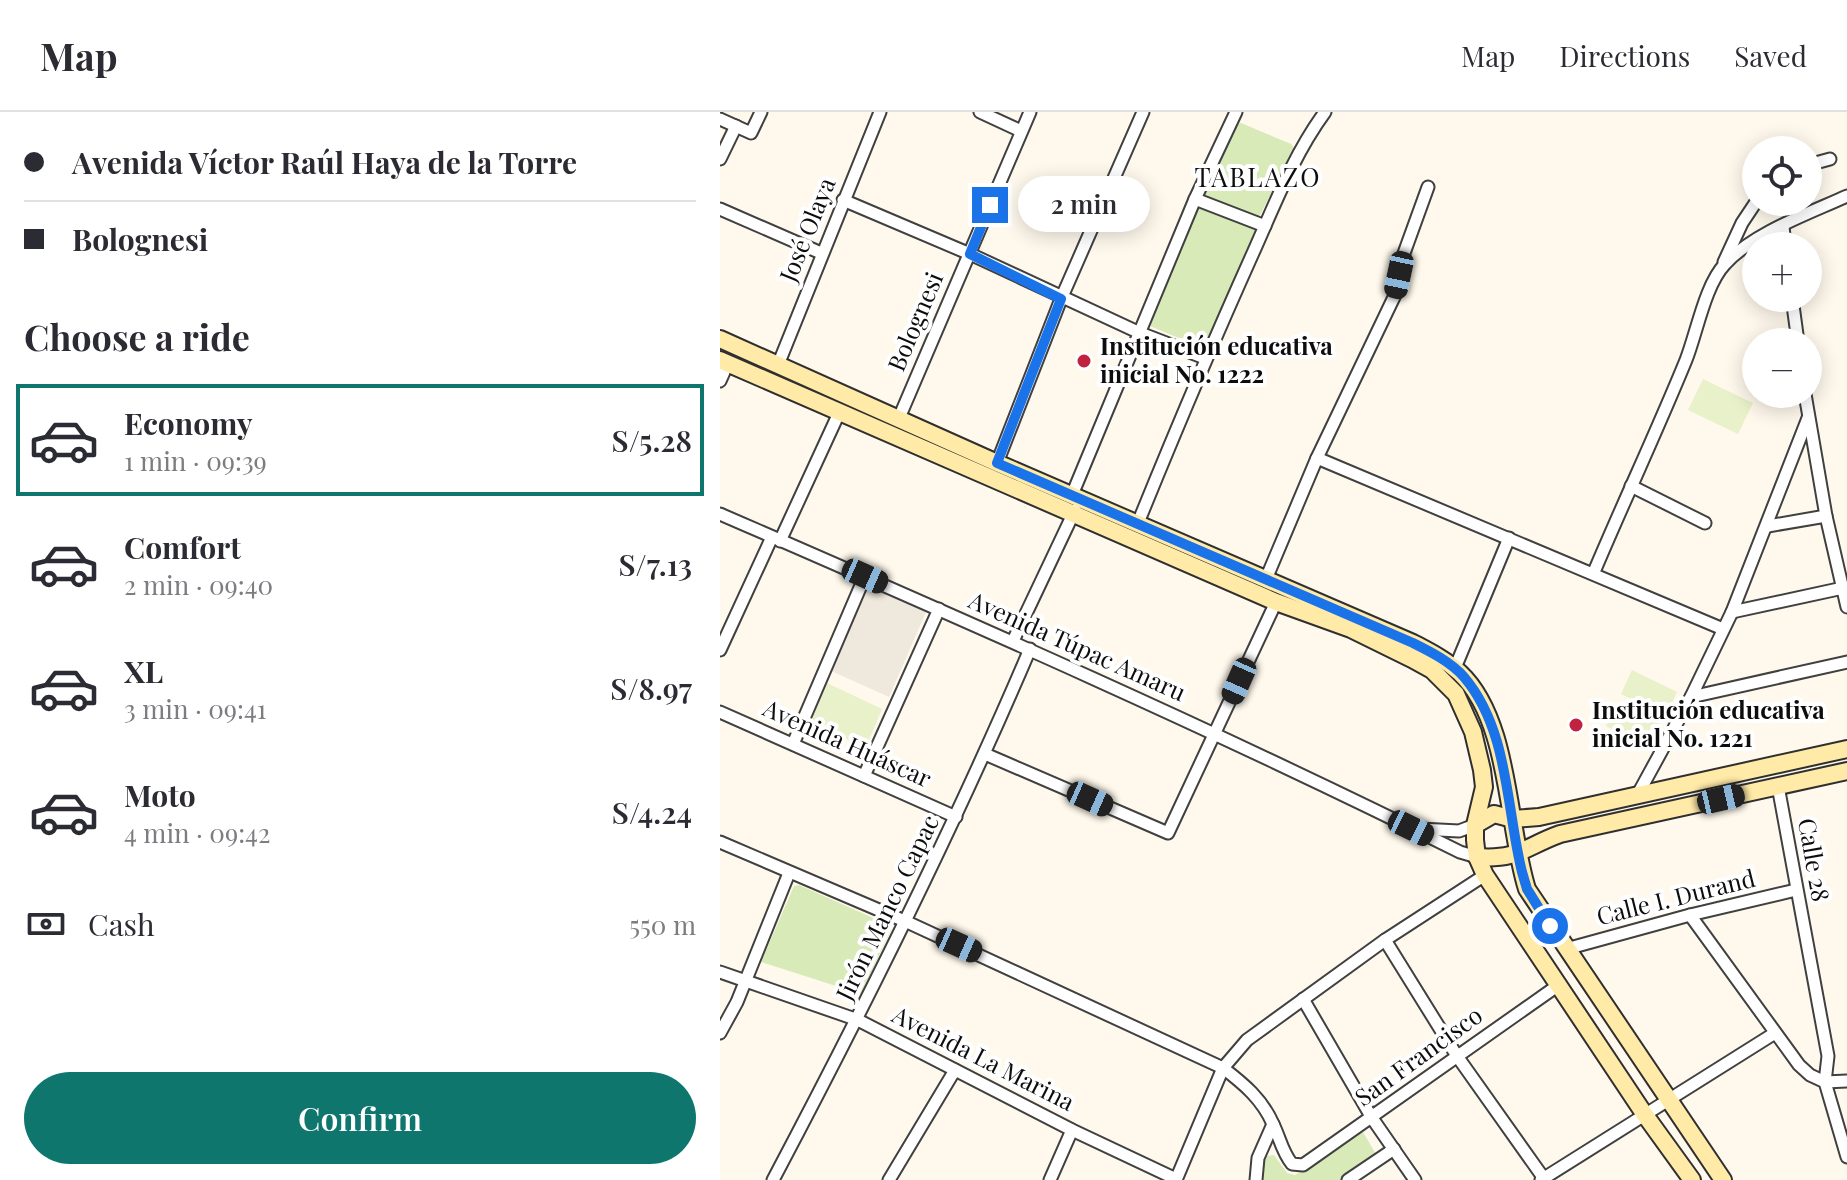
<!DOCTYPE html>
<html lang="en">
<head>
<meta charset="utf-8">
<style>
	body { margin:0; font-family:"Playfair Display",serif; background:#f2f2f3; color:#2b2b33; height:100vh; display:flex; flex-direction:column; font-size:30px; white-space:nowrap }
	* { box-sizing:border-box; margin:0 }
	p { font-size:26px; color:#7c7c81 }
	.icon { flex:none; width:44px; height:44px; fill:none; stroke:currentColor; stroke-width:2; stroke-linecap:round; stroke-linejoin:round }
	.map { position:relative; flex:1; overflow:hidden }
	.sheet { display:flex; flex-direction:column; background:#fff; width:720px }
	.sheet>* { flex:none }
	.hud { display:grid; align-content:center; height:176px; padding:0 24px; background:#fff }
	.buttons { position:absolute; left:1022px; top:24px; display:grid; gap:16px }
	.buttons a { display:grid; place-items:center; width:80px; height:80px; border-radius:50%; background:#fff; box-shadow:0 4px 20px #0003; font-size:40px }
	.end { position:absolute; width:36px; height:36px; margin:-18px; border:10px solid #1a73e8; background:#fff; box-shadow:0 0 0 4px #fff }
	.from { border-radius:50% }
	.bubble { position:absolute; height:56px; border-radius:28px; background:#fff; box-shadow:0 4px 20px #0003; font-size:26px; font-weight:600; line-height:56px; text-align:center }
	.car { position:absolute; width:24px; height:48px; margin:-24px -12px; border-radius:10px; box-shadow:0 0 6px 2px #0007; background:linear-gradient(#222 24%,#8ab4d8 0 40%,#222 0 76%,#8ab4d8 0 86%,#222 0) }
	.hud b { display:flex; align-items:center; gap:28px; height:76px; font-size:30px }
	.hud b+b { border-top:2px solid #e1e1e2 }
	.hud i { width:20px; height:20px; background:#2b2b33 }
	ul { padding:0; list-style:none }
	li { display:flex; align-items:center; gap:24px; height:112px; margin:0 16px 12px; padding:0 8px; border:4px solid transparent; border-radius:0px }
	li div { flex:1 }
	li b { display:block; font-size:30px }
	li em { font-style:normal; font-weight:600 }
	li.on { border-color:#0f766e }
	li>.icon { width:72px; height:72px; stroke-width:1.5 }
	h2 { padding:0 24px; font-size:36px; line-height:96px }
	.pay { display:flex; align-items:center; gap:20px; height:88px; padding:0 24px; font-size:30px }
	.pay p { margin-inline-start:auto }
	.action { display:flex; gap:16px; margin-top:auto; padding:16px 24px }
	.action a { flex:1; height:92px; border-radius:48px; background:#0f766e; color:#fff; font-size:32px; font-weight:600; line-height:92px; text-align:center }
	header { display:flex; align-items:center; gap:48px; box-sizing:border-box; height:112px; padding:0 40px; background:#fff; border-bottom:2px solid #e1e1e2 }
	header strong { font-size:38px }
	nav { display:flex; gap:44px; margin-inline-start:auto; font-size:28px }
	main { display:flex; flex:1; min-height:0 }
	.map>svg:first-child { display:block }
	.green { fill:#d8eab7 }
	.pitch { fill:#e8f1c9 }
	.plaza { fill:#efe8dd }
	.lines { fill:none; stroke-linecap:round; stroke-linejoin:round }
	.street-casing { stroke:#404040; stroke-width:15 }
	.secondary-casing { stroke:#2f2f2f; stroke-width:20 }
	.street { stroke:#fff; stroke-width:11 }
	.secondary { stroke:#ffeaa8; stroke-width:16 }
	.route { stroke:#1a73e8; stroke-width:10 }
	.poi-dot { fill:#c02340; stroke:#fff; stroke-width:3 }
	.labels { text-anchor:middle; stroke-width:8; stroke-linejoin:round; paint-order:stroke }
	.street-label { font-size:24px; fill:#0d0d0d; stroke:#fff }
	.poi-label { font-size:24px; font-weight:bold; fill:#0d0d0d; stroke:#fff; text-anchor:start }
	.neighbourhood-label { font-size:26px; letter-spacing:2px; fill:#0d0d0d; stroke:#fff }
</style>
</head>
<body>
<header>
<strong>Map</strong>
<nav><a>Map</a><a>Directions</a><a>Saved</a></nav>
</header>
<main>
<section class="sheet">
<div class="hud">
<b><i class="from"></i>Avenida Víctor Raúl Haya de la Torre</b>
<b><i></i>Bolognesi</b>
</div>
<h2>Choose a ride</h2>
<ul>
<li class="on"><svg class="icon" aria-label="car" viewBox="0 0 24 24"><path d="M5 17H2v-5l4-1 3-4h7l3 4 3 1v5h-3M9 17h6M6 11h13"/><circle cx="7" cy="17" r="2"/><circle cx="17" cy="17" r="2"/></svg><div><b>Economy</b><p>1 min · 09:39</p></div><em>S/5.28</em></li>
<li><svg class="icon" aria-label="car" viewBox="0 0 24 24"><path d="M5 17H2v-5l4-1 3-4h7l3 4 3 1v5h-3M9 17h6M6 11h13"/><circle cx="7" cy="17" r="2"/><circle cx="17" cy="17" r="2"/></svg><div><b>Comfort</b><p>2 min · 09:40</p></div><em>S/7.13</em></li>
<li><svg class="icon" aria-label="car" viewBox="0 0 24 24"><path d="M5 17H2v-5l4-1 3-4h7l3 4 3 1v5h-3M9 17h6M6 11h13"/><circle cx="7" cy="17" r="2"/><circle cx="17" cy="17" r="2"/></svg><div><b>XL</b><p>3 min · 09:41</p></div><em>S/8.97</em></li>
<li><svg class="icon" aria-label="car" viewBox="0 0 24 24"><path d="M5 17H2v-5l4-1 3-4h7l3 4 3 1v5h-3M9 17h6M6 11h13"/><circle cx="7" cy="17" r="2"/><circle cx="17" cy="17" r="2"/></svg><div><b>Moto</b><p>4 min · 09:42</p></div><em>S/4.24</em></li>
</ul>
<div class="pay"><svg class="icon" aria-label="cash" viewBox="0 0 24 24"><path d="M3 7h18v10H3z"/><circle cx="12" cy="12" r="2"/></svg>Cash<p>550 m</p></div>
<div class="action"><a>Confirm</a></div>
</section>
<div class="map">
<svg width="1127" height="1068" viewBox="0 0 1127 1068">
	<rect width="100%" height="100%" fill="#fff9ed"/>
	<g class="green">
		<polygon points="521,11 571,32 574,36 538,107 485,84 484,80 516,13"/>
		<polygon points="480,95 534,117 537,122 483,236 430,214 477,96"/>
		<polygon points="79,773 169,813 171,818 141,882 41,850 74,774"/>
		<polygon points="643,1020 657,1044 621,1068 541,1068 542,1045 554,1043 567,1061 575,1063"/>
	</g>
	<g class="pitch">
		<polygon points="983,267 1033,291 1018,322 968,298"/>
		<polygon points="912,558 957,580 946,604 901,582"/>
		<polygon points="107,571 162,597 146,635 90,612"/>
		<polygon points="898,590 941,611 929,636 886,614"/>
	</g>
	<polygon class="plaza" points="147,466 209,493 169,585 109,558"/>
	<g class="lines">
		<g class="street-casing">
			<g id="street">
				<polyline points="260,0 301,19"/>
				<polyline points="0,7 31,21 41,0"/>
				<polyline points="0,47 16,14"/>
				<polyline points="1088,53 1110,47"/>
				<polyline points="475,87 545,114"/>
				<polyline points="123,88 250,142 420,221 485,246"/>
				<polyline points="0,97 101,141"/>
				<polyline points="1063,114 1065,134"/>
				<polyline points="1004,150 1022,111 1036,90"/>
				<polyline points="1072,186 1078,230"/>
				<polyline points="58,253 160,0"/>
				<polyline points="0,269 8,251"/>
				<polyline points="1085,282 1106,404 1127,495"/>
				<polyline points="179,306 310,0"/>
				<polyline points="597,346 1003,517"/>
				<polyline points="277,351 341,187 423,0"/>
				<polyline points="911,374 985,411"/>
				<polyline points="352,383 475,87 516,0"/>
				<path d="M 0,402 C 249,510 497,619 740,740 L 757,745"/>
				<path d="M 418,411 C 455,320 493,230 533,141 C 554,94 574,42 605,0"/>
				<polyline points="1048,414 1106,404"/>
				<polyline points="60,429 119,301"/>
				<path d="M 874,460 C 904,389 937,319 966,248 C 977,220 985,173 1005,152 C 1033,121 1090,101 1127,84"/>
				<polyline points="546,467 597,346 675,183 683,144 708,75"/>
				<polyline points="1012,500 1123,476"/>
				<polyline points="293,529 355,398"/>
				<polyline points="0,538 52,425"/>
				<polyline points="735,556 789,426"/>
				<polyline points="971,585 1127,550"/>
				<polyline points="0,600 236,705"/>
				<polyline points="73,632 145,464"/>
				<polyline points="265,642 448,721 556,490"/>
				<polyline points="144,664 219,497"/>
				<polyline points="1058,674 1108,944 1105,970 1127,969"/>
				<polyline points="918,682 971,585 1012,500 1088,306"/>
				<polyline points="700,717 739,719 755,713"/>
				<path d="M 0,730 L 187,810 L 503,956 C 524,972 542,987 553,1012 C 560,1026 562,1040 572,1052 L 583,1053 L 840,872"/>
				<polyline points="970,803 1079,953 1090,963 1105,970 1127,1045"/>
				<polyline points="665,828 737,944 825,1068"/>
				<polyline points="846,837 970,803 1076,778"/>
				<polyline points="0,860 138,908 352,1018 456,1067"/>
				<polyline points="583,887 652,1006 695,1068"/>
				<polyline points="0,921 17,890 69,761"/>
				<path d="M 53,1068 C 145,894 233,718 310,537"/>
				<polyline points="169,1068 235,958"/>
				<polyline points="330,1068 352,1018"/>
				<polyline points="456,1068 503,956 527,928 665,828 765,763"/>
				<polyline points="536,1068 538,1046 553,1012"/>
				<polyline points="628,1068 674,1037"/>
				<polyline points="821,1068 1055,921"/>
			</g>
		</g>
		<g class="secondary-casing">
			<g id="secondary">
				<path d="M 0,227 L 277,351 L 693,531 C 710,540 726,548 740,561 C 790,608 787,714 807,777 L 1003,1068"/>
				<polyline points="0,248 556,490 631,517 692,547 712,558 736,582 753,620 762,658 764,675 755,713 755,728 757,745 765,763 925,1003 972,1068"/>
				<polyline points="755,713 774,702 793,707 819,705 1127,637"/>
				<path d="M 757,745 C 799,748 804,735 840,722 L 1127,659"/>
			</g>
		</g>
		<use href="#street" class="street"/>
		<use href="#secondary" class="secondary"/>
	</g>
	<g class="lines">
		<path class="route" d="M 270,93 L 250,142 L 341,187 L 277,351 L 693,531 C 711,540 731,550 744,565 C 789,618 786,696 802,760 L 807,777 L 830,814"/>
	</g>
	<g class="poi-dot">
		<circle cx="364" cy="249" r="8"/>
		<circle cx="856" cy="613" r="8"/>
	</g>
	<g class="labels">
		<g class="street-label">
			<text transform="translate(88 118) rotate(-68)" y="8">José Olaya</text>
			<text transform="translate(196 210) rotate(-67)" y="8">Bolognesi</text>
			<text transform="translate(357 535) rotate(24)" y="8">Avenida Túpac Amaru</text>
			<text transform="translate(127 632) rotate(24)" y="8">Avenida Huáscar</text>
			<text transform="translate(1093 748) rotate(80)" y="8">Calle 28</text>
			<text transform="translate(956 786) rotate(-14)" y="8">Calle I. Durand</text>
			<text transform="translate(168 796) rotate(-64)" y="8">Jirón Manco Capac</text>
			<text transform="translate(699 945) rotate(-36)" y="8">San Francisco</text>
			<text transform="translate(263 947) rotate(27)" y="8">Avenida La Marina</text>
		</g>
		<g class="poi-label">
			<text x="380" y="243">Institución educativa<tspan x="380" dy="28">inicial No. 1222</tspan></text>
			<text x="872" y="607">Institución educativa<tspan x="872" dy="28">inicial No. 1221</tspan></text>
		</g>
		<g class="neighbourhood-label">
			<text x="538" y="75">TABLAZO</text>
		</g>
	</g>
</svg>
<div class="buttons">
<a><svg class="icon" aria-label="locate" viewBox="0 0 24 24"><circle cx="12" cy="12" r="6"/><path d="M12 2v4M12 18v4M2 12h4M18 12h4"/></svg></a>
<a>+</a>
<a>−</a>
</div>
<i class="end from" style="left:830px;top:814px"></i>
<i class="end" style="left:270px;top:93px"></i>
<div class="bubble" style="left:298px;top:64px;width:132px">2 min</div>
<i class="car" style="left:679px;top:163px;rotate:192deg"></i>
<i class="car" style="left:145px;top:464px;rotate:114deg"></i>
<i class="car" style="left:519px;top:569px;rotate:204deg"></i>
<i class="car" style="left:370px;top:687px;rotate:114deg"></i>
<i class="car" style="left:1001px;top:687px;rotate:77deg"></i>
<i class="car" style="left:691px;top:716px;rotate:116deg"></i>
<i class="car" style="left:239px;top:833px;rotate:114deg"></i>
</div>
</main>
</body>
</html>
